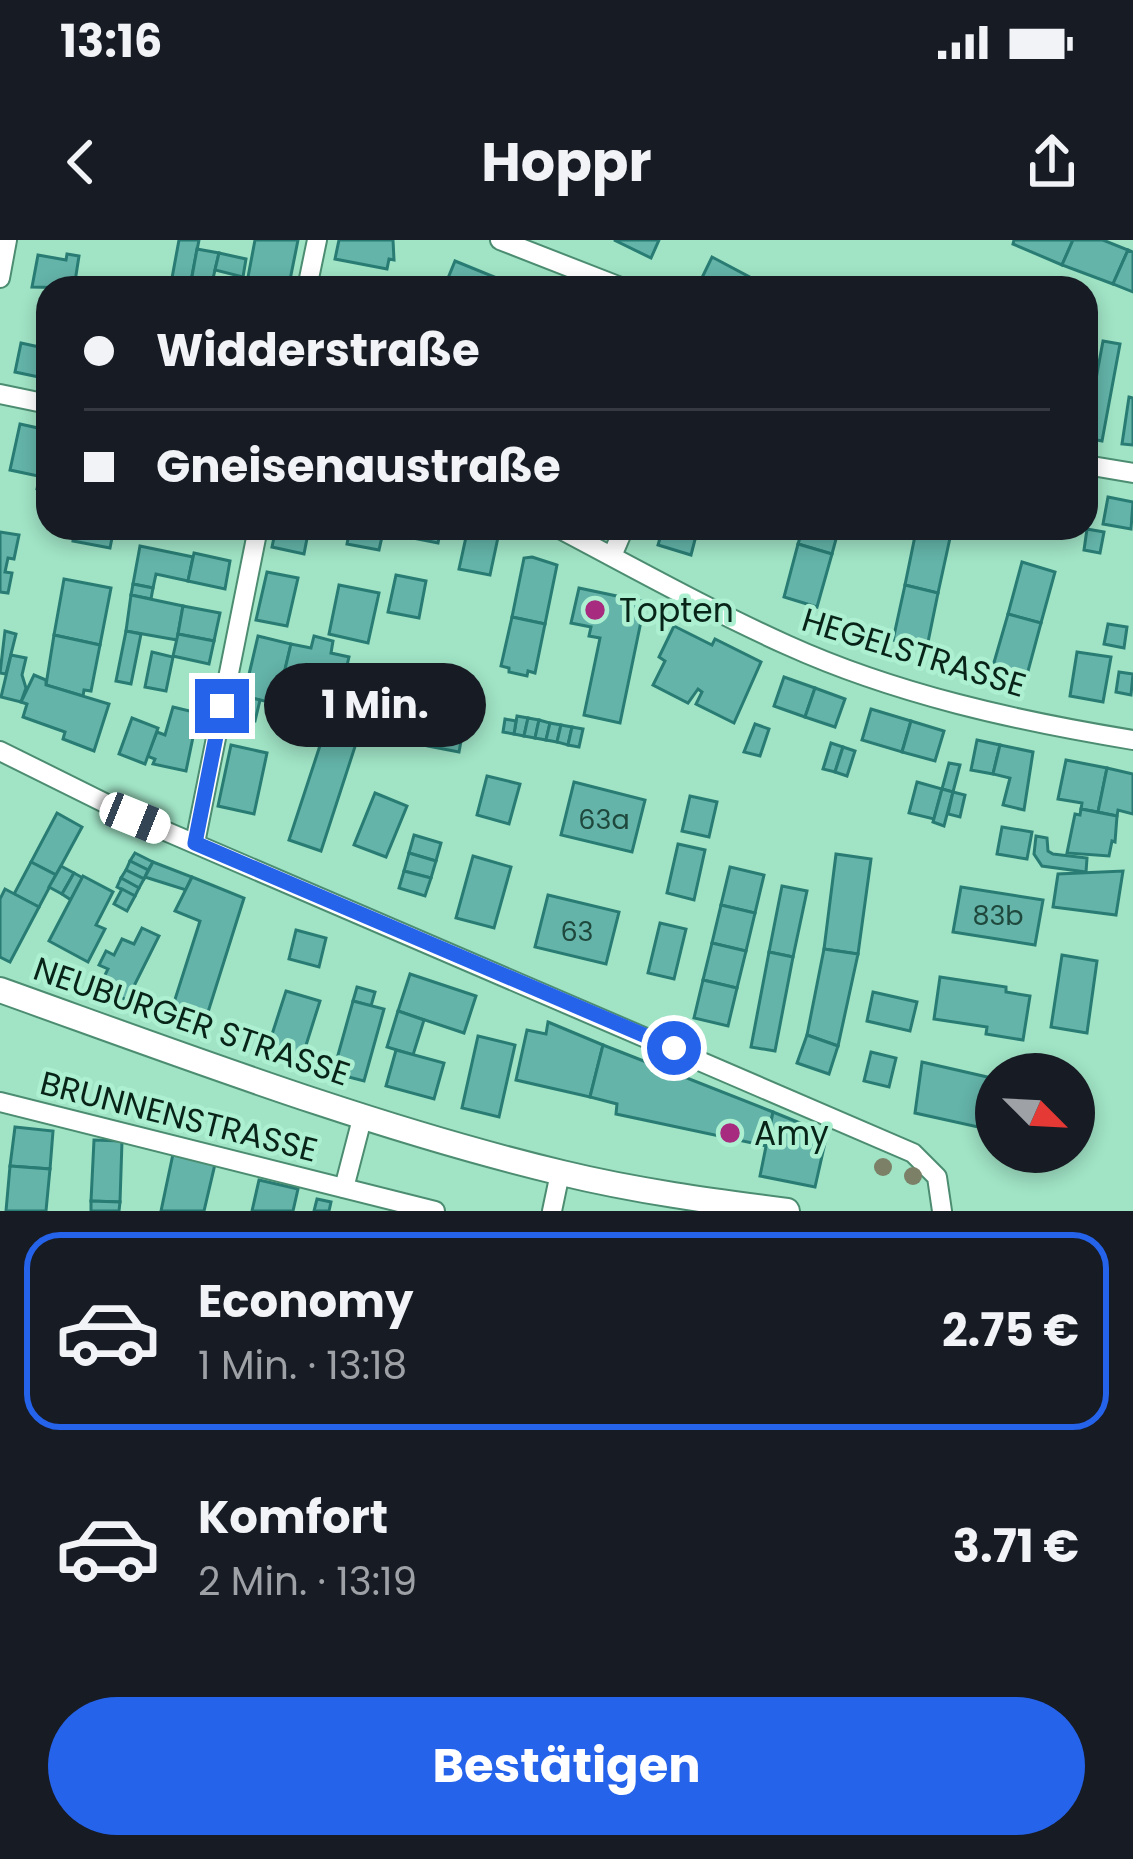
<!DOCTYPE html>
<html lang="de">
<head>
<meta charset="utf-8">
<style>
	body { margin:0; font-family:Poppins,sans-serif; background:#20242c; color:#f1f3f6; height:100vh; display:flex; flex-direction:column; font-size:45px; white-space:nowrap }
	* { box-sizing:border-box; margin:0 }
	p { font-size:39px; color:#9ea1a6 }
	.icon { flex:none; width:66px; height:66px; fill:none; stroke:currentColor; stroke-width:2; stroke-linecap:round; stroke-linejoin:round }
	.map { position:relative; height:971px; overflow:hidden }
	.side { display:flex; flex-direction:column; background:#171b24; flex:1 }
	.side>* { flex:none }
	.hud { position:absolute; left:36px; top:36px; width:1062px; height:264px; border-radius:36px; box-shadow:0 6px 18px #0003; display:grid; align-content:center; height:264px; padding:0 48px; background:#171b24 }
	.needle { width:78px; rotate:114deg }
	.buttons { position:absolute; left:975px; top:813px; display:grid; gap:24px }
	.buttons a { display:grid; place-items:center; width:120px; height:120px; border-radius:50%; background:#171b24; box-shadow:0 6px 18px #0003; font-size:60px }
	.end { position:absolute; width:54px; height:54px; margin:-27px; border:15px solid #2563eb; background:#fff; box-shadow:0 0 0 6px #fff }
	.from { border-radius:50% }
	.bubble { position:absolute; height:84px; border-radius:42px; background:#171b24; box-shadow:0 6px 18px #0003; font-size:39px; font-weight:700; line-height:84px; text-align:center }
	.car { position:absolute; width:36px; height:72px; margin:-36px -18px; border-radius:15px; box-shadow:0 0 9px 3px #0007; background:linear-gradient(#fff 24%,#345 0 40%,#fff 0 76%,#345 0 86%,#fff 0) }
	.hud b { display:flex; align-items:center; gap:42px; height:114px; font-size:45px }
	.hud b+b { border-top:3px solid #363941 }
	.hud i { width:30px; height:30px; background:#f1f3f6 }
	ul { padding:21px 0 0; list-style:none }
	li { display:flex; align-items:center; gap:36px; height:198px; margin:0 24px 18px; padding:0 24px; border:6px solid transparent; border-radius:36px }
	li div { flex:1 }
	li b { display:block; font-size:45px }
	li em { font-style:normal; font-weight:700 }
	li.on { border-color:#2563eb }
	li>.icon { width:108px; height:108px; stroke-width:1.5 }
	.cta { display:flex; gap:24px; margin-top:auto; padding:24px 48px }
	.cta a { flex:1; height:138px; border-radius:72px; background:#2563eb; color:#fff; font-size:48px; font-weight:700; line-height:138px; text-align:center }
	.status { display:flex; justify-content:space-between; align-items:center; height:84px; padding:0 60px; background:#171b24; direction:ltr }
	.status svg { height:33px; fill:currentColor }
	header { display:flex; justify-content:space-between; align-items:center; height:156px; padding:0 48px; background:#171b24; font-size:54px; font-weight:700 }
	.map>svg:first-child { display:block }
	.building { fill:#64b4a9; stroke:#297c73; stroke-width:3 }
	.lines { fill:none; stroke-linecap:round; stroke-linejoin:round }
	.minor-casing { stroke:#4c8d71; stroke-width:22 }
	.tertiary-casing { stroke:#4c8d71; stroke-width:28 }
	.minor { stroke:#fff; stroke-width:18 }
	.tertiary { stroke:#fff; stroke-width:24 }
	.tree { fill:#7b8067 }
	.route { stroke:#2563eb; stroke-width:15 }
	.poi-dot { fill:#a72b7e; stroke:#adf0d1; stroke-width:4.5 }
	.labels { text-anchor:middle; stroke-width:9; stroke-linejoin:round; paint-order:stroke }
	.number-label { font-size:27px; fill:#1f483d }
	.poi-label { font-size:33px; fill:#082419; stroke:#adf0d1; text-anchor:start }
	.street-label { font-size:33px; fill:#082419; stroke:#adf0d1 }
</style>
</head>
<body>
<div class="status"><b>13:16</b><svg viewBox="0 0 49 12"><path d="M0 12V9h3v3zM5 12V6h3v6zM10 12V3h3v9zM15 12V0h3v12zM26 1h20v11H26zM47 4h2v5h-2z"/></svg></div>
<header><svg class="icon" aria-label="back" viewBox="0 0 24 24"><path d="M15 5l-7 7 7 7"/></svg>Hoppr<svg class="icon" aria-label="share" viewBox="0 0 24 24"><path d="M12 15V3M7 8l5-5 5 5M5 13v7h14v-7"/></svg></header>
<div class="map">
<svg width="1133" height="971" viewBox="0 0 1133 971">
	<rect width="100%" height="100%" fill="#a0e3c5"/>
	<g class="building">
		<polygon points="179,0 199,0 191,41 172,38"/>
		<polygon points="255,0 298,0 289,45 248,37"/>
		<polygon points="339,0 393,0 394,20 389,19 387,29 335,19"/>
		<polygon points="614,0 659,0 651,18"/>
		<polygon points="1014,0 1073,0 1062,25 1013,4"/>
		<polygon points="1073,0 1103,0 1128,10 1113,44 1062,25"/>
		<polygon points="197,9 219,13 211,47 191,42"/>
		<polygon points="1128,10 1133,12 1133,52 1113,44"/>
		<polygon points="219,13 246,19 243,37 215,30"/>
		<polygon points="67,14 79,16 74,48 32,47 38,15 66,20"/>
		<polygon points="712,17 759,42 756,48 697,48"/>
		<polygon points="455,21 497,38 493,48 444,48"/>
		<polygon points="172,38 191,41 190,48 170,48"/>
		<polygon points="497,38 522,48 493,48"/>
		<polygon points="1103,101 1120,104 1102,201 1086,198 1086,193"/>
		<polygon points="21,103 44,108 48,104 48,139 15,132"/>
		<polygon points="1129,157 1133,158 1133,205 1122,204"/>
		<polygon points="20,184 47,190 38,236 10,230"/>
		<polygon points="43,222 48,223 48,252 37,249"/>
		<polygon points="1108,257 1133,262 1131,289 1103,284"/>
		<polygon points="75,288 114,288 110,308 73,301"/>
		<polygon points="276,288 309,288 304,314 272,307"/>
		<polygon points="350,288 384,288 379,310 347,304"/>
		<polygon points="410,288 441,288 438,303 408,297"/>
		<polygon points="468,288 500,288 490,335 459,329"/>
		<polygon points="663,288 698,288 691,315 658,305"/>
		<polygon points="803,288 839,288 832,314 798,304"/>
		<polygon points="1087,289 1104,292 1100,313 1084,310"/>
		<polygon points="916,291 950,298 938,353 905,345"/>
		<polygon points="0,292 19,295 14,319 8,318 5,332 12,333 8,353 0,352"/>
		<polygon points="798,304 832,314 817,367 784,357"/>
		<polygon points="140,306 193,317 188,341 156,334 153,348 133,344"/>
		<polygon points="194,313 230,321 225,349 188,341"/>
		<polygon points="532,317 557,325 545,384 512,377 524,318"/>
		<polygon points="1022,322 1055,332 1041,383 1008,374"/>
		<polygon points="267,332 298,338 287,386 256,380"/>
		<polygon points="396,335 426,341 419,378 388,372"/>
		<polygon points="64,339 111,348 100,405 54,395"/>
		<polygon points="133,344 153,348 151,359 131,355"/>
		<polygon points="339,345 379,353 368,403 329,394"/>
		<polygon points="905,345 938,353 927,407 893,400"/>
		<polygon points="579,348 645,362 620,483 584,475 600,398 589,396 591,387 571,383"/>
		<polygon points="131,355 183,366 177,400 126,391"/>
		<polygon points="183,366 220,373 214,401 178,394"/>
		<polygon points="1008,374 1041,383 1027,435 993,426"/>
		<polygon points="512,377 545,384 535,433 528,431 527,436 509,432 509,428 501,426"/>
		<polygon points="1108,384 1127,387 1124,408 1104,404"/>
		<polygon points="674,386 712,405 715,399 761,422 734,483 696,464 702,452 698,449 688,463 653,445 665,421 659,417"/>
		<polygon points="5,391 16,394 6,434 0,433"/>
		<polygon points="126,391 141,394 131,444 116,441"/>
		<polygon points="178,394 214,401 209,424 173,416"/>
		<polygon points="54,395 100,405 91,451 84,450 83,456 46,445"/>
		<polygon points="258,396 291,404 277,464 244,456"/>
		<polygon points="314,396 333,401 331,413 349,417 340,455 282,442 291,404 311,408"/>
		<polygon points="152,412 173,417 166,451 145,447"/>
		<polygon points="1077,412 1111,417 1103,462 1070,456"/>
		<polygon points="11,415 26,418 22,435 26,448 21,462 1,457"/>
		<polygon points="1119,432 1133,434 1131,455 1116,452"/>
		<polygon points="34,435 46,440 46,445 109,464 94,511 63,499 65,492 23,477 27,464 21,462"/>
		<polygon points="784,437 815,448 805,477 774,466"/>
		<polygon points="388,441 419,445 415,472 384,468"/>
		<polygon points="815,448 845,459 835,487 805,477"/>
		<polygon points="439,451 470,458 464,485 434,479"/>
		<polygon points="244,456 260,460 255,481 239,477"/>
		<polygon points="173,467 198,473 186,531 153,524 155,519 147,516 157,492 165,495"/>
		<polygon points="384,468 415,472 411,500 380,496"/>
		<polygon points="871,469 911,481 902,512 862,500"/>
		<polygon points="331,472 363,482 321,611 289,600"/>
		<polygon points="517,476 528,478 524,496 514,494"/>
		<polygon points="132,478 158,488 145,524 119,514"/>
		<polygon points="528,478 539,480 535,498 524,496"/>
		<polygon points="434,479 464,485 459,512 428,506"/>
		<polygon points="505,479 516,481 514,494 503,492"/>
		<polygon points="539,480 550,483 546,500 535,498"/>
		<polygon points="911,481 944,491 935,521 902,512"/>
		<polygon points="550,483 561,485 557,502 546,500"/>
		<polygon points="755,484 769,489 760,516 744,512"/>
		<polygon points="561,485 572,487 568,505 557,502"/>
		<polygon points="572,487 583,489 579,507 568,505"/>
		<polygon points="977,500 1000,505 993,534 971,530"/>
		<polygon points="831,503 843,507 835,532 823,529"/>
		<polygon points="231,505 267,513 254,574 218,566"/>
		<polygon points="1000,505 1033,512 1024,570 1003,565 1010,538 993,534"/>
		<polygon points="843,507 855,511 847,536 835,532"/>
		<polygon points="1066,520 1107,528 1098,572 1081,569 1082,563 1058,559"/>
		<polygon points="949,523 960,525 953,552 942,549"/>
		<polygon points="1107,528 1133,534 1133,574 1118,570 1117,576 1098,572"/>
		<polygon points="487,536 520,544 509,584 477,575"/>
		<polygon points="574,542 645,560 632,612 561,595"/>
		<polygon points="917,542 942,549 934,579 909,573"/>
		<polygon points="942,549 953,552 944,586 933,582"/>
		<polygon points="953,552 965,555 960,577 948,574"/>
		<polygon points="375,553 407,566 386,617 354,605"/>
		<polygon points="690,556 717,562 709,597 682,591"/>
		<polygon points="1081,569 1117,576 1115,602 1112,601 1109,616 1067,613 1075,574 1080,575"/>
		<polygon points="57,573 82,587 56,635 31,622"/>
		<polygon points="1002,587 1032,592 1027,619 997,614"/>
		<polygon points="414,595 441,603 436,621 409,613"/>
		<polygon points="1036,596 1047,598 1048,611 1053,614 1087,618 1086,632 1042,626 1034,614"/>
		<polygon points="678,604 705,610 694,660 667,653"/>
		<polygon points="135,613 153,622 148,630 130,621"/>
		<polygon points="409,613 436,621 431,638 404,631"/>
		<polygon points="836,614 871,619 858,714 824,709"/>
		<polygon points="473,616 511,627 494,688 456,678"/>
		<polygon points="130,621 148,630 144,639 126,630"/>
		<polygon points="31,622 56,635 39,667 14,654"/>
		<polygon points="153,622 192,637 186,650 145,637"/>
		<polygon points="61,626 74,633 62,654 49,647"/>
		<polygon points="730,627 764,635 755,673 721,665"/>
		<polygon points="126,630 144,639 139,648 121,638"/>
		<polygon points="404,631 431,638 425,656 399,648"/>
		<polygon points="1123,631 1116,675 1053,667 1058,634"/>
		<polygon points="74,633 83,638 71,660 62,654"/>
		<polygon points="83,636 113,652 96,685 105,689 88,722 49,701"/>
		<polygon points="192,637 244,658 203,788 170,775 200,681 175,671"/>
		<polygon points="121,638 139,648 135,656 117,647"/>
		<polygon points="782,646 807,651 793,717 769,712"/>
		<polygon points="961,647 1043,660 1035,705 953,692"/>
		<polygon points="5,649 39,667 10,722 0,717 0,659"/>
		<polygon points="122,649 135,656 127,671 114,664"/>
		<polygon points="548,655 619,672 606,724 535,707"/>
		<polygon points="721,665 755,673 746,711 712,703"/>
		<polygon points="660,683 686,689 674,739 648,733"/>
		<polygon points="142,688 159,696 127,760 99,747 108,729 99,725 106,711 114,715 122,699 134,704"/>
		<polygon points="296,690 326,698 319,727 289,719"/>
		<polygon points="712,703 746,711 737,748 703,740"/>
		<polygon points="824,709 858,714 838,806 807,795"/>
		<polygon points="769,712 793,717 775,811 751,807"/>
		<polygon points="1062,715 1097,721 1087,793 1051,787"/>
		<polygon points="410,734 476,756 464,793 398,771"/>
		<polygon points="940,737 1006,747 1006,752 1030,756 1023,800 986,794 987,787 934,779"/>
		<polygon points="703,740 737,748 728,786 694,778"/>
		<polygon points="357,747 375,752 371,766 353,761"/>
		<polygon points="286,751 320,761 301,821 267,810"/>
		<polygon points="873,752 917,762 910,791 867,781"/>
		<polygon points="353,761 384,769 364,841 333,833"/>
		<polygon points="398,771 424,780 413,815 387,807"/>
		<polygon points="548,782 603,805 590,857 516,840 527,790 546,794"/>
		<polygon points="807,795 838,806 829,834 797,823"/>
		<polygon points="478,796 515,805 499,877 462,868"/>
		<polygon points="603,805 773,872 766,906 616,874 617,864 590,857"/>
		<polygon points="396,810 444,823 434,859 386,846"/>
		<polygon points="871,812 896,818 889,847 864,841"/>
		<polygon points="922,822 996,839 996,891 915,873"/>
		<polygon points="773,872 827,894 815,947 760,936"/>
		<polygon points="15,887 53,891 50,929 10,926"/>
		<polygon points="94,900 122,901 120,962 91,961"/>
		<polygon points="173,914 215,924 204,971 161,971"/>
		<polygon points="10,926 50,929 46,971 6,971"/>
		<polygon points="259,940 298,949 293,971 252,971"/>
		<polygon points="317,959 331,962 329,971 314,971"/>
		<polygon points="91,961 120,962 119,971 91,971"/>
	</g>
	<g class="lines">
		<g class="minor-casing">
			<g id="minor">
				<polyline points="500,0 623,48"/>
				<polyline points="0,38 7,0"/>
				<polyline points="307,48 317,0"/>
				<polyline points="0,154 48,164"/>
				<polyline points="1086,225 1133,233"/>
				<path d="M 558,288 C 634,328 709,370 787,405 C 895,454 1017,481 1133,500"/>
				<polyline points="612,316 624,288"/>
				<polyline points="0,511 135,578 913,913 937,937 942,971"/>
				<polyline points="195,603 258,288"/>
				<polyline points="0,862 435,971"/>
				<polyline points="344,948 363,875"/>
				<polyline points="552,971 560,933"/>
			</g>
		</g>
		<g class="tertiary-casing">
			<path id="tertiary" d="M 0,750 C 182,815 374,888 562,933 C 636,951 711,961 787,971"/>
		</g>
		<use href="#minor" class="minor"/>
		<use href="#tertiary" class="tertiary"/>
	</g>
	<g class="tree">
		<circle cx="883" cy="927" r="9"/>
		<circle cx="913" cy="936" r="9"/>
	</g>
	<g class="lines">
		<polyline class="route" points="222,466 195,603 674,808"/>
	</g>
	<g class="poi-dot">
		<circle cx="595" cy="370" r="12"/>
		<circle cx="730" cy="893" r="12"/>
	</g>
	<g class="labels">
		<g class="number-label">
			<text x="604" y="589">63a</text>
			<text x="998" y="685">83b</text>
			<text x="577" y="701">63</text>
		</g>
		<g class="poi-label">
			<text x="619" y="382">Topten</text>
			<text x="754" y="905">Amy</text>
		</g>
		<g class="street-label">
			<text transform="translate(914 412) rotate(17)" y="12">HEGELSTRASSE</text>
			<text transform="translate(192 781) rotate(19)" y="12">NEUBURGER STRASSE</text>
			<text transform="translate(179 876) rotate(14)" y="12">BRUNNENSTRASSE</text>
		</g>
	</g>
</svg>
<div class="buttons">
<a><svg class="needle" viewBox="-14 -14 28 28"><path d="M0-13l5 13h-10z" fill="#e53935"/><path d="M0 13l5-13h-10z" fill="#9ea1a6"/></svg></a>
</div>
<i class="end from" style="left:674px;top:808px"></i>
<i class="end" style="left:222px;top:466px"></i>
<div class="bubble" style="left:264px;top:423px;width:222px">1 Min.</div>
<i class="car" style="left:135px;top:578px;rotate:112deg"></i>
<div class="hud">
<b><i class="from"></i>Widderstraße</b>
<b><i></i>Gneisenaustraße</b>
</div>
</div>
<section class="side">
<ul>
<li class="on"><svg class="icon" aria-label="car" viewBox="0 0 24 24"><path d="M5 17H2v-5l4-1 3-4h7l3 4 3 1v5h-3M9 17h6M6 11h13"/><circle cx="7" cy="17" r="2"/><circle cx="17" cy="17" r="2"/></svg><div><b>Economy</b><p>1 Min. · 13:18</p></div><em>2.75 €</em></li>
<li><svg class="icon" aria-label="car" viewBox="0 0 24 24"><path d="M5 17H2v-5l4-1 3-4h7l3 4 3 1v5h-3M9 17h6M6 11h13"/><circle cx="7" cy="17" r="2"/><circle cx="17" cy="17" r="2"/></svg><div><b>Komfort</b><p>2 Min. · 13:19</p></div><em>3.71 €</em></li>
</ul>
<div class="cta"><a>Bestätigen</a></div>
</section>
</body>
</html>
